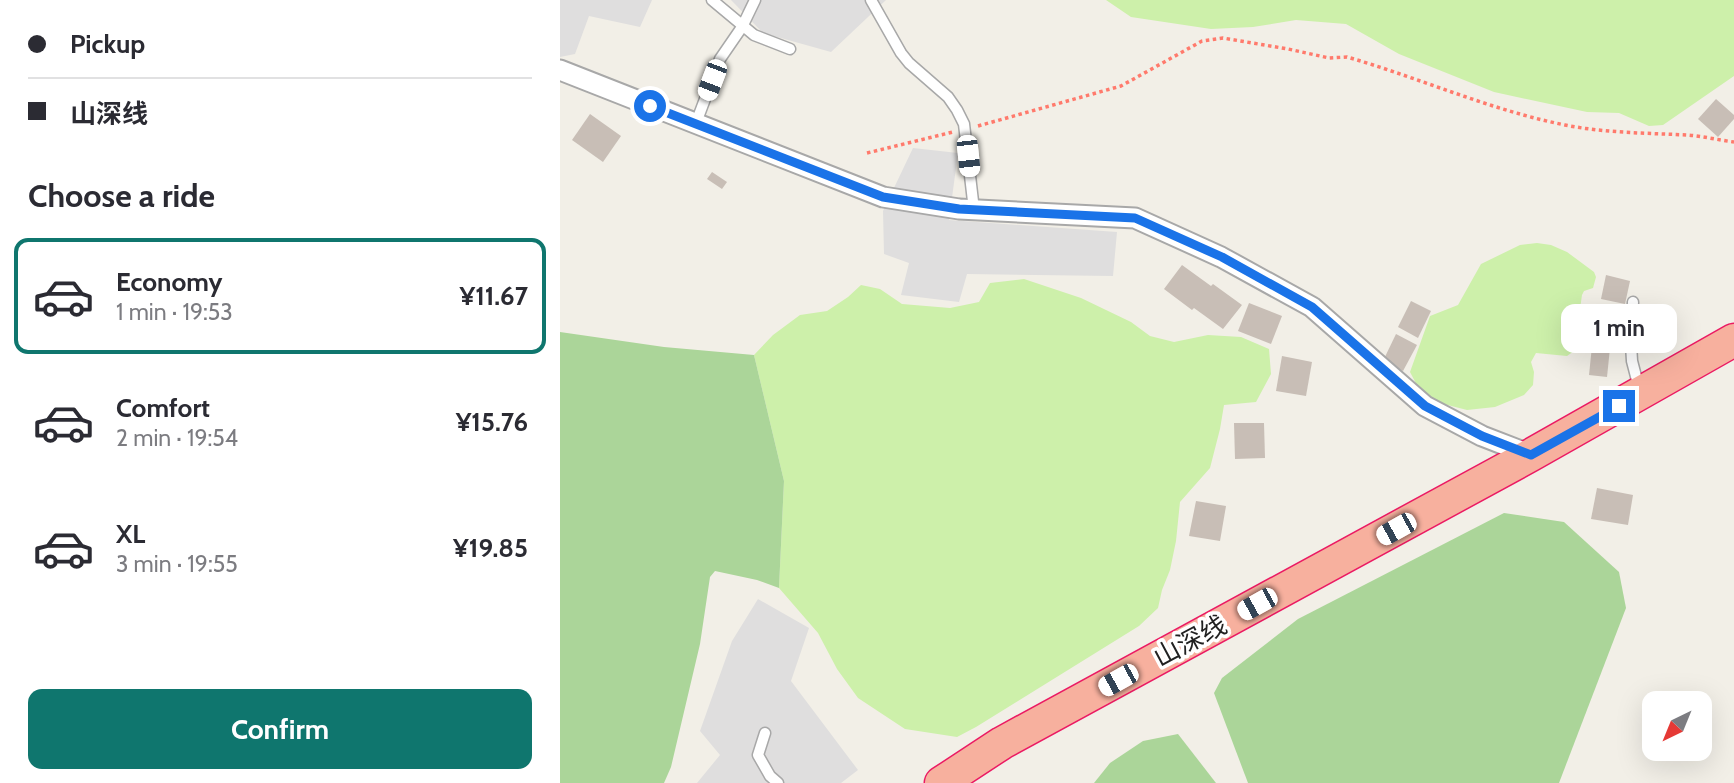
<!DOCTYPE html>
<html lang="en">
<head>
<meta charset="utf-8">
<style>
	body { margin:0; font-family:Cabin,"Noto Sans SC",sans-serif; background:#f7f7f7; color:#2b2b33; height:100vh; display:flex; flex-direction:column; font-size:26px; white-space:nowrap }
	* { box-sizing:border-box; margin:0 }
	p { font-size:23px; color:#7c7c81 }
	.icon { flex:none; width:38px; height:38px; fill:none; stroke:currentColor; stroke-width:2; stroke-linecap:round; stroke-linejoin:round }
	.map { position:relative; flex:1; overflow:hidden }
	.panel { display:flex; flex-direction:column; background:#fff; width:560px }
	.panel>* { flex:none }
	.hud { display:grid; align-content:center; height:154px; padding:0 28px; background:#fff }
	.needle { width:46px; rotate:223deg }
	.buttons { position:absolute; left:1082px; top:691px; display:grid; gap:14px }
	.buttons a { display:grid; place-items:center; width:70px; height:70px; border-radius:14px; background:#fff; box-shadow:0 7px 28px #0002; font-size:35px }
	.end { position:absolute; width:32px; height:32px; margin:-16px; border:9px solid #1a73e8; background:#fff; box-shadow:0 0 0 4px #fff }
	.from { border-radius:50% }
	.bubble { position:absolute; height:49px; border-radius:14px; background:#fff; box-shadow:0 7px 28px #0002; font-size:23px; font-weight:800; line-height:49px; text-align:center }
	.car { position:absolute; width:21px; height:42px; margin:-21px -10px; border-radius:9px; box-shadow:0 0 5px 2px #0007; background:linear-gradient(#fff 24%,#345 0 40%,#fff 0 76%,#345 0 86%,#fff 0) }
	.hud b { display:flex; align-items:center; gap:24px; height:66px; font-size:26px }
	.hud b+b { border-top:2px solid #e1e1e2 }
	.hud i { width:18px; height:18px; background:#2b2b33 }
	ul { padding:0; list-style:none }
	li { display:flex; align-items:center; gap:21px; height:116px; margin:0 14px 10px; padding:0 14px; border:4px solid transparent; border-radius:14px }
	li div { flex:1 }
	li b { display:block; font-size:26px }
	li em { font-style:normal; font-weight:800 }
	li.selected { border-color:#0f766e }
	li>.icon { width:63px; height:63px; stroke-width:1.5 }
	h2 { padding:0 28px; font-size:32px; line-height:84px }
	.cta { display:flex; gap:14px; margin-top:auto; padding:14px 28px }
	.cta a { flex:1; height:80px; border-radius:14px; background:#0f766e; color:#fff; font-size:28px; font-weight:800; line-height:80px; text-align:center }
	main { display:flex; flex:1; min-height:0 }
	.map>svg:first-child { display:block }
	.residential { fill:#dfdede }
	.grass { fill:#cdf0aa }
	.forest { fill:#abd599 }
	.building { fill:#c8beb6 }
	.lines { fill:none; stroke-linecap:round; stroke-linejoin:round }
	.service-casing { stroke:#a8a8a8; stroke-width:13 }
	.minor-casing { stroke:#a8a8a8; stroke-width:23 }
	.trunk-casing { stroke:#eb1a63; stroke-width:35 }
	.path { stroke:#ff7a6c; stroke-width:3.5; stroke-dasharray:3.5 3.5; stroke-linecap:butt }
	.service { stroke:#fff; stroke-width:10 }
	.minor { stroke:#fff; stroke-width:19 }
	.trunk { stroke:#f7b09e; stroke-width:32 }
	.route { stroke:#1a73e8; stroke-width:9 }
	.labels { text-anchor:middle; stroke-width:7; stroke-linejoin:round; paint-order:stroke }
	.street-label { font-size:26px; fill:#212121; stroke:#fff }
</style>
</head>
<body>
<main>
<section class="panel">
<div class="hud">
<b><i class="from"></i>Pickup</b>
<b><i></i>山深线</b>
</div>
<h2>Choose a ride</h2>
<ul>
<li class="selected"><svg class="icon" aria-label="car" viewBox="0 0 24 24"><path d="M5 17H2v-5l4-1 3-4h7l3 4 3 1v5h-3M9 17h6M6 11h13"/><circle cx="7" cy="17" r="2"/><circle cx="17" cy="17" r="2"/></svg><div><b>Economy</b><p>1 min · 19:53</p></div><em>¥11.67</em></li>
<li><svg class="icon" aria-label="car" viewBox="0 0 24 24"><path d="M5 17H2v-5l4-1 3-4h7l3 4 3 1v5h-3M9 17h6M6 11h13"/><circle cx="7" cy="17" r="2"/><circle cx="17" cy="17" r="2"/></svg><div><b>Comfort</b><p>2 min · 19:54</p></div><em>¥15.76</em></li>
<li><svg class="icon" aria-label="car" viewBox="0 0 24 24"><path d="M5 17H2v-5l4-1 3-4h7l3 4 3 1v5h-3M9 17h6M6 11h13"/><circle cx="7" cy="17" r="2"/><circle cx="17" cy="17" r="2"/></svg><div><b>XL</b><p>3 min · 19:55</p></div><em>¥19.85</em></li>
</ul>
<div class="cta"><a>Confirm</a></div>
</section>
<div class="map">
<svg width="1174" height="783" viewBox="0 0 1174 783">
	<rect width="100%" height="100%" fill="#f2efe7"/>
	<g class="residential">
		<polygon points="0,0 92,0 80,27 29,16 15,54 0,57"/>
		<polygon points="171,0 326,0 271,52 203,33"/>
		<polygon points="353,148 398,153 389,220 557,232 553,276 407,274 399,302 341,295 349,263 324,254 323,211"/>
		<polygon points="198,599 249,628 231,681 298,770 281,783 137,783 160,755 140,731 172,641"/>
	</g>
	<g class="grass">
		<polygon points="546,0 1174,0 1174,76 1103,125 1089,126 1059,113 1027,112 934,92 839,54 786,24 736,20 693,27 651,29 571,17"/>
		<polygon points="977,243 991,245 1007,252 1034,272 1036,277 1033,288 1024,291 1022,295 1014,351 1007,356 976,353 971,362 974,372 973,385 964,395 935,407 907,410 876,402 861,393 850,372 870,316 898,305 921,264 960,245"/>
		<polygon points="464,279 521,298 571,322 590,336 614,342 648,335 681,337 709,349 711,374 696,402 664,405 660,429 650,468 620,502 616,541 610,570 602,590 598,608 579,626 416,727 397,737 345,729 298,698 277,669 258,633 219,588 224,481 194,355 213,335 240,315 267,311 288,297 301,285 320,289 342,304 390,308 419,302 430,283"/>
	</g>
	<g class="forest">
		<polygon points="0,332 104,347 194,355 224,481 219,588 197,580 155,571 150,577 140,644 111,767 104,783 0,783"/>
		<polygon points="944,513 1004,522 1059,572 1066,608 999,783 688,783 654,693 662,678 738,619"/>
		<polygon points="618,734 656,783 534,783 550,763 583,741"/>
	</g>
	<g class="building">
		<polygon points="1156,99 1174,115 1174,119 1158,137 1138,119"/>
		<polygon points="30,114 61,136 43,162 12,140"/>
		<polygon points="152,172 167,182 162,189 147,179"/>
		<polygon points="622,265 651,286 653,284 682,305 663,329 634,308 632,310 604,289"/>
		<polygon points="1046,275 1070,281 1065,304 1041,299"/>
		<polygon points="851,301 871,311 858,338 838,327"/>
		<polygon points="689,303 722,316 711,344 678,331"/>
		<polygon points="1031,307 1062,311 1058,344 1027,340"/>
		<polygon points="836,334 857,345 843,371 823,361"/>
		<polygon points="1032,346 1050,348 1047,377 1029,375"/>
		<polygon points="722,356 752,362 746,396 716,391"/>
		<polygon points="674,423 704,423 705,458 675,459"/>
		<polygon points="1037,488 1073,495 1068,525 1031,519"/>
		<polygon points="636,501 666,506 660,541 629,536"/>
	</g>
	<g class="lines">
		<g class="service-casing">
			<g id="service">
				<polyline points="152,0 194,35 230,49"/>
				<polyline points="311,0 341,53 349,63 388,97 397,110 404,124 414,210"/>
				<polyline points="136,123 160,59 182,27 195,0"/>
				<polyline points="1073,302 1071,344 1072,361 1079,388"/>
				<polyline points="205,733 198,755 210,776 218,783"/>
			</g>
		</g>
		<g class="minor-casing">
			<polyline id="minor" points="0,70 323,197 399,209 575,218 661,257 752,307 865,406 922,436 971,455"/>
		</g>
		<g class="trunk-casing">
			<polyline id="trunk" points="381,783 442,743 971,455 1174,340"/>
		</g>
		<g class="path">
			<path d="M 418,126 L 561,86 L 642,41 L 663,38 L 728,49 L 769,58 L 787,57 C 860,78 930,110 1005,125 C 1045,133 1086,133 1127,135 C 1142,136 1158,140 1174,142"/>
			<polyline points="307,153 393,132"/>
		</g>
		<use href="#service" class="service"/>
		<use href="#minor" class="minor"/>
		<use href="#trunk" class="trunk"/>
	</g>
	<g class="lines">
		<polyline class="route" points="90,106 323,197 399,209 575,218 662,257 752,307 865,406 922,436 971,455 1059,406"/>
	</g>
	<g class="labels">
		<g class="street-label">
			<text transform="translate(630 641) rotate(-28)" y="9">山深线</text>
		</g>
	</g>
</svg>
<div class="buttons">
<a><svg class="needle" viewBox="-14 -14 28 28"><path d="M0-13l5 13h-10z" fill="#e53935"/><path d="M0 13l5-13h-10z" fill="#7c7c81"/></svg></a>
</div>
<i class="end from" style="left:90px;top:106px"></i>
<i class="end" style="left:1059px;top:406px"></i>
<div class="bubble" style="left:1001px;top:304px;width:116px">1 min</div>
<i class="car" style="left:152px;top:80px;rotate:201deg"></i>
<i class="car" style="left:408px;top:156px;rotate:174deg"></i>
<i class="car" style="left:836px;top:529px;rotate:241deg"></i>
<i class="car" style="left:697px;top:604px;rotate:241deg"></i>
<i class="car" style="left:558px;top:680px;rotate:241deg"></i>
</div>
</main>
</body>
</html>
